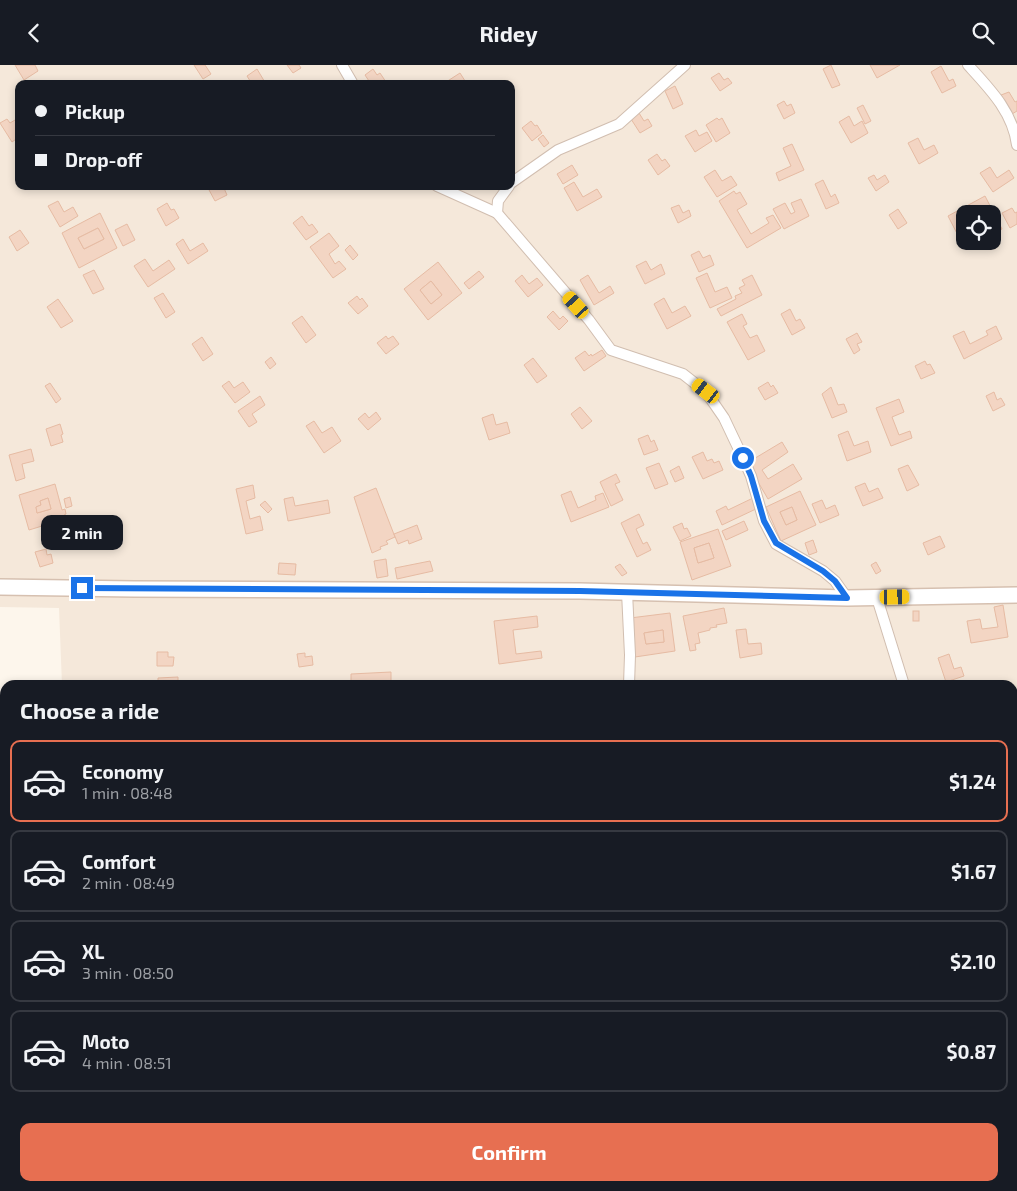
<!DOCTYPE html>
<html lang="en">
<head>
<meta charset="utf-8">
<style>
	body { margin:0; font-family:"Exo 2",sans-serif; background:#20242c; color:#f1f3f6; height:100vh; display:flex; flex-direction:column; font-size:19px; white-space:nowrap }
	* { box-sizing:border-box; margin:0 }
	p { font-size:16px; color:#9ea1a6 }
	.icon { flex:none; width:28px; height:28px; fill:none; stroke:currentColor; stroke-width:2; stroke-linecap:round; stroke-linejoin:round }
	.map { position:relative; flex:1; overflow:hidden }
	.sheet { position:absolute; left:0px; top:615px; width:1018px; height:511px; display:flex; flex-direction:column; background:#171b24; border-radius:15px 15px 0 0; box-shadow:0 2px 8px #0003 }
	.sheet>* { flex:none }
	.hud { position:absolute; left:15px; top:15px; width:500px; height:110px; border-radius:10px; box-shadow:0 2px 8px #0003; display:grid; align-content:center; height:110px; padding:0 20px; background:#171b24 }
	.buttons { position:absolute; left:956px; top:140px; display:grid; gap:10px }
	.buttons a { display:grid; place-items:center; width:45px; height:45px; border-radius:10px; background:#171b24; box-shadow:0 2px 8px #0003; font-size:25px }
	.end { position:absolute; width:22px; height:22px; margin:-11px; border:6px solid #1a73e8; background:#fff; box-shadow:0 0 0 2px #fff }
	.from { border-radius:50% }
	.bubble { position:absolute; height:35px; border-radius:10px; background:#171b24; box-shadow:0 2px 8px #0003; font-size:16px; font-weight:700; line-height:35px; text-align:center }
	.car { position:absolute; width:15px; height:30px; margin:-15px -8px; border-radius:6px; box-shadow:0 0 4px 1px #0007; background:linear-gradient(#f5c518 24%,#345 0 40%,#f5c518 0 76%,#345 0 86%,#f5c518 0) }
	.hud b { display:flex; align-items:center; gap:18px; height:48px; font-size:19px }
	.hud b+b { border-top:1px solid #363941 }
	.hud i { width:12px; height:12px; background:#f1f3f6 }
	ul { padding:0; list-style:none }
	li { display:flex; align-items:center; gap:15px; height:82px; margin:0 10px 8px; padding:0 10px; border:2px solid #363941; border-radius:10px }
	li div { flex:1 }
	li b { display:block; font-size:19px }
	li em { font-style:normal; font-weight:700 }
	li.on { border-color:#e76f51 }
	li>.icon { width:45px; height:45px; stroke-width:1.5 }
	h2 { padding:0 20px; font-size:22px; line-height:60px }
	.button { display:flex; gap:10px; margin-top:auto; padding:10px 20px }
	.button a { flex:1; height:58px; border-radius:10px; background:#e76f51; color:#fff; font-size:20px; font-weight:700; line-height:58px; text-align:center }
	header { display:flex; justify-content:space-between; align-items:center; height:65px; padding:0 20px; background:#171b24; font-size:22px; font-weight:700 }
	.map>svg:first-child { display:block }
	.residential { fill:#f5e8da; fill-rule:evenodd }
	.building { fill:#f3d5c3; stroke:#e6bba3; fill-rule:evenodd }
	.lines { fill:none; stroke-linecap:round; stroke-linejoin:round }
	.street-casing { stroke:#d1beb0; stroke-width:12 }
	.secondary-casing { stroke:#d6c0b0; stroke-width:18 }
	.street { stroke:#fff; stroke-width:10 }
	.secondary { stroke:#fff; stroke-width:15 }
	.route { stroke:#1a73e8; stroke-width:6 }
</style>
</head>
<body>
<header><svg class="icon" aria-label="back" viewBox="0 0 24 24"><path d="M15 5l-7 7 7 7"/></svg>Ridey<svg class="icon" aria-label="search" viewBox="0 0 24 24"><circle cx="10" cy="10" r="6"/><path d="M15 15l6 6"/></svg></header>
<div class="map">
<svg width="1017" height="1126" viewBox="0 0 1017 1126">
	<rect width="100%" height="100%" fill="#fdf6ec"/>
	<path class="residential" d="M 0,0 L 1017,0 L 1017,1126 L 334,1126 L 340,1121 L 1012,1121 L 1012,620 L 62,620 L 59,543 L 0,542 ZM 19,19 L 511,19 L 511,121 L 19,121 ZM 965,149 L 992,149 L 992,176 L 965,176 Z"/>
	<g class="building">
		<polygon points="15,0 35,0 38,6 24,15"/>
		<polygon points="194,0 205,0 211,9 203,14"/>
		<polygon points="287,0 299,0 301,3 293,8"/>
		<polygon points="831,0 840,20 832,23 823,4"/>
		<polygon points="870,0 900,0 877,13"/>
		<polygon points="941,1 949,16 953,14 956,21 942,28 931,7"/>
		<polygon points="257,4 266,19 252,19 247,11"/>
		<polygon points="373,4 377,10 380,8 386,17 371,19 365,10"/>
		<polygon points="460,8 467,19 443,19"/>
		<polygon points="719,8 724,15 728,13 732,18 720,26 711,13"/>
		<polygon points="675,21 683,39 673,44 665,26"/>
		<polygon points="1009,27 1015,37 1017,36 1017,46 1012,49 1001,30"/>
		<polygon points="784,36 787,41 791,39 795,48 784,54 777,40"/>
		<polygon points="863,40 871,56 865,59 857,43"/>
		<polygon points="639,48 644,56 648,54 652,61 640,68 631,54"/>
		<polygon points="849,51 854,61 862,56 868,68 851,78 839,57"/>
		<polygon points="717,53 719,55 722,53 730,68 716,77 706,60"/>
		<polygon points="7,54 10,58 15,55 16,58 19,56 19,72 12,77 0,58"/>
		<polygon points="531,56 535,61 537,60 542,68 532,76 522,63"/>
		<polygon points="696,65 699,71 707,67 712,76 695,87 685,71"/>
		<polygon points="543,70 549,78 544,82 538,74"/>
		<polygon points="918,73 924,85 934,80 938,88 919,99 908,78"/>
		<polygon points="792,79 804,105 779,116 776,108 791,101 783,83"/>
		<polygon points="657,89 662,96 665,94 670,101 658,110 648,95"/>
		<polygon points="572,100 578,110 563,119 557,109"/>
		<polygon points="990,102 997,113 1009,105 1014,113 993,127 980,108"/>
		<polygon points="715,105 722,116 731,111 737,120 717,132 704,112"/>
		<polygon points="874,110 877,115 885,110 889,117 876,126 868,113"/>
		<polygon points="823,115 831,132 835,129 839,138 826,144 815,119"/>
		<polygon points="574,117 583,132 597,124 602,132 577,146 564,123"/>
		<polygon points="212,121 219,123 223,121 227,130 215,136 208,123"/>
		<polygon points="734,126 736,129 740,127 747,139 737,145 751,169 769,158 766,153 773,150 781,163 747,183 719,136"/>
		<polygon points="985,131 1002,164 992,170 992,149 965,149 965,158 963,159 965,163 965,176 980,176 965,184 948,151"/>
		<polygon points="801,134 809,151 784,164 773,144 785,138 791,149 795,147 791,138"/>
		<polygon points="58,136 64,147 73,142 78,151 60,162 48,141"/>
		<polygon points="167,138 171,145 174,144 179,153 166,161 157,144"/>
		<polygon points="679,140 683,148 689,145 691,151 678,158 671,143"/>
		<polygon points="1012,143 1015,148 1017,147 1017,159 1010,163 1002,148"/>
		<polygon points="898,144 907,158 898,164 889,150"/>
		<path d="M 100,148 L 117,183 L 79,203 L 62,168 ZM 98,163 L 104,174 L 84,184 L 78,173 Z"/>
		<polygon points="302,151 309,161 312,159 318,167 306,175 293,158"/>
		<polygon points="127,159 135,175 123,181 115,165"/>
		<polygon points="98,163 104,174 84,184 78,173"/>
		<polygon points="20,165 29,178 17,186 9,172"/>
		<polygon points="329,168 339,181 329,189 335,199 339,196 346,204 333,213 310,182"/>
		<polygon points="183,174 190,186 203,178 208,186 188,199 176,179"/>
		<polygon points="350,180 358,190 353,195 345,185"/>
		<polygon points="699,186 703,193 710,190 714,200 699,207 691,190"/>
		<polygon points="145,194 153,206 169,195 175,204 148,222 134,201"/>
		<polygon points="646,196 651,205 661,199 665,209 645,219 636,201"/>
		<path d="M 438,197 L 462,228 L 428,255 L 404,224 ZM 431,216 L 442,230 L 431,239 L 420,225 Z"/>
		<polygon points="94,205 104,224 93,229 83,210"/>
		<polygon points="479,206 484,212 469,224 464,218"/>
		<polygon points="707,208 715,227 727,222 732,233 710,243 696,213"/>
		<polygon points="522,210 529,219 537,213 543,220 528,232 515,216"/>
		<polygon points="588,210 599,228 610,221 614,228 594,240 580,215"/>
		<polygon points="752,210 762,230 721,251 717,244 736,234 735,231 742,228 739,223 745,220 742,215"/>
		<polygon points="431,216 442,230 431,239 420,225"/>
		<polygon points="163,228 175,247 166,253 154,233"/>
		<polygon points="357,231 360,235 362,233 368,241 358,249 348,238"/>
		<polygon points="664,233 672,248 685,241 691,251 667,264 654,239"/>
		<polygon points="58,234 73,256 61,263 47,242"/>
		<polygon points="790,244 796,256 800,254 805,263 792,270 781,249"/>
		<polygon points="553,246 560,254 563,251 568,256 559,265 547,252"/>
		<polygon points="742,249 747,259 743,261 750,273 757,270 765,286 748,295 727,257"/>
		<polygon points="302,251 316,270 306,278 292,258"/>
		<polygon points="996,261 1002,274 964,294 953,271 964,266 970,279 988,270 986,266"/>
		<polygon points="857,268 862,277 857,279 860,285 854,289 846,274"/>
		<polygon points="386,271 388,274 393,271 399,279 386,289 377,278"/>
		<polygon points="202,272 213,289 203,296 192,279"/>
		<polygon points="602,285 606,291 584,306 575,293 585,286 589,291 591,289 592,291"/>
		<polygon points="271,292 276,299 270,304 265,297"/>
		<polygon points="533,293 547,311 537,318 524,300"/>
		<polygon points="925,296 927,300 930,299 935,308 921,314 915,301"/>
		<polygon points="229,316 234,323 243,317 250,327 235,338 222,321"/>
		<polygon points="768,317 771,322 773,320 778,328 765,335 758,323"/>
		<polygon points="50,318 61,334 56,338 45,321"/>
		<polygon points="831,322 838,340 844,339 847,347 832,353 822,329"/>
		<polygon points="994,327 997,335 1001,333 1005,340 993,346 986,331"/>
		<polygon points="260,331 265,340 252,349 257,357 249,362 238,346"/>
		<polygon points="899,334 904,347 892,352 899,370 910,366 912,373 891,381 876,343"/>
		<polygon points="580,342 592,356 582,364 571,349"/>
		<polygon points="376,347 381,354 368,365 358,354 365,348 369,353"/>
		<polygon points="493,349 496,360 507,357 510,368 489,375 482,353"/>
		<polygon points="314,356 322,368 332,362 341,376 324,388 306,361"/>
		<polygon points="60,359 63,369 61,370 63,377 51,381 46,364"/>
		<polygon points="848,366 854,381 868,376 871,387 847,396 838,370"/>
		<polygon points="648,370 651,377 654,375 658,385 644,390 638,374"/>
		<polygon points="782,377 788,387 762,405 768,414 793,399 802,414 768,434 747,398"/>
		<polygon points="31,384 34,396 22,399 25,413 16,416 9,390"/>
		<polygon points="703,387 707,396 712,394 714,398 719,396 723,405 703,414 692,392"/>
		<polygon points="659,398 668,419 655,424 646,403"/>
		<polygon points="908,400 919,420 907,426 898,404"/>
		<polygon points="679,401 684,413 675,417 670,406"/>
		<polygon points="616,409 620,417 615,419 623,435 611,441 600,417"/>
		<polygon points="865,418 869,427 878,423 883,433 863,441 855,422"/>
		<path d="M 55,419 L 62,445 L 65,444 L 66,449 L 64,450 L 65,454 L 29,465 L 19,430 ZM 48,433 L 51,444 L 37,448 L 36,442 L 41,440 L 40,436 Z"/>
		<polygon points="253,420 255,433 246,436 250,454 260,451 263,465 246,469 236,424"/>
		<polygon points="376,423 395,472 386,476 388,479 380,482 381,484 372,488 354,432"/>
		<polygon points="571,426 578,443 596,435 595,431 603,428 609,442 571,457 561,430"/>
		<path d="M 800,426 L 816,460 L 781,476 L 766,442 ZM 792,442 L 797,455 L 786,460 L 780,447 Z"/>
		<polygon points="70,432 72,441 66,443 64,434"/>
		<polygon points="293,432 295,441 328,435 330,448 288,456 284,434"/>
		<polygon points="48,433 51,444 37,448 36,442 41,440 40,436"/>
		<polygon points="753,433 758,443 722,460 716,446 726,441 728,445"/>
		<polygon points="822,435 826,444 835,440 839,450 820,458 812,439"/>
		<polygon points="265,436 272,444 268,448 260,440"/>
		<polygon points="792,442 797,455 786,460 780,447"/>
		<polygon points="639,449 644,460 636,464 643,479 647,477 651,485 637,492 621,458"/>
		<polygon points="744,456 748,465 726,475 722,466"/>
		<polygon points="682,458 684,464 687,463 691,471 680,476 673,462"/>
		<polygon points="417,460 422,474 409,479 408,475 398,479 394,469"/>
		<path d="M 718,464 L 731,501 L 692,515 L 680,477 ZM 709,478 L 714,493 L 698,498 L 694,483 Z"/>
		<polygon points="940,471 945,482 928,490 923,478"/>
		<polygon points="813,475 817,487 809,490 805,478"/>
		<polygon points="709,478 714,493 698,498 694,483"/>
		<polygon points="46,484 47,490 51,489 53,498 40,502 35,487"/>
		<polygon points="386,494 388,511 377,513 374,496"/>
		<polygon points="430,496 433,506 397,514 395,503"/>
		<polygon points="876,497 881,506 876,509 871,500"/>
		<polygon points="279,498 296,499 295,510 278,509"/>
		<polygon points="620,499 627,508 622,511 615,502"/>
		<polygon points="1003,540 1008,572 971,578 967,556 980,554 982,564 998,562 994,542"/>
		<polygon points="724,543 727,558 716,560 717,562 710,563 710,565 698,568 700,578 695,579 696,585 690,586 683,551"/>
		<rect x="913" y="546" width="6" height="10"/>
		<path d="M 670,548 L 675,586 L 635,592 L 630,553 ZM 663,565 L 664,577 L 646,579 L 644,568 Z"/>
		<polygon points="537,551 538,562 513,565 516,589 541,586 542,593 499,599 494,556"/>
		<polygon points="746,564 748,579 761,578 762,589 740,593 736,565"/>
		<polygon points="663,565 664,577 646,579 644,568"/>
		<polygon points="157,587 168,587 168,592 174,592 173,601 157,601"/>
		<polygon points="305,588 305,592 312,591 313,600 299,602 297,589"/>
		<polygon points="949,589 954,604 961,602 964,611 946,617 938,593"/>
		<polygon points="391,607 391,620 351,620 351,609"/>
		<polygon points="178,612 178,620 158,620 158,613"/>
		<polygon points="656,1121 678,1121 665,1126 658,1126"/>
		<polygon points="722,1121 737,1121 740,1126 724,1126"/>
		<polygon points="855,1121 874,1121 876,1126 857,1126"/>
	</g>
	<g class="lines">
		<g class="street-casing">
			<g id="street">
				<polyline points="342,0 353,19"/>
				<path d="M 968,0 C 989,23 1013,47 1017,80"/>
				<polyline points="511,118 558,85 619,59 685,0"/>
				<polyline points="437,121 497,148 589,255 611,285 683,309 706,327 724,353 743,393 751,411 764,456 776,479 823,506 835,516 847,533"/>
				<polyline points="497,148 498,136 509,121"/>
				<polyline points="627,527 630,590 629,620"/>
				<polyline points="877,533 904,620"/>
				<polyline points="1012,854 1017,857"/>
			</g>
		</g>
		<g class="secondary-casing">
			<polyline id="secondary" points="0,522 134,524 580,526 847,533 1017,530"/>
		</g>
		<use href="#street" class="street"/>
		<use href="#secondary" class="secondary"/>
	</g>
	<g class="lines">
		<polyline class="route" points="82,523 580,526 847,533 835,516 823,506 776,478 764,456 751,411 743,393"/>
	</g>
</svg>
<div class="buttons">
<a><svg class="icon" aria-label="locate" viewBox="0 0 24 24"><circle cx="12" cy="12" r="6"/><path d="M12 2v4M12 18v4M2 12h4M18 12h4"/></svg></a>
</div>
<i class="end from" style="left:743px;top:393px"></i>
<i class="end" style="left:82px;top:523px"></i>
<div class="bubble" style="left:41px;top:450px;width:82px">2 min</div>
<i class="car" style="left:576px;top:240px;rotate:318deg"></i>
<i class="car" style="left:706px;top:326px;rotate:307deg"></i>
<i class="car" style="left:895px;top:532px;rotate:89deg"></i>
<div class="hud">
<b><i class="from"></i>Pickup</b>
<b><i></i>Drop-off</b>
</div>
<section class="sheet">
<h2>Choose a ride</h2>
<ul>
<li class="on"><svg class="icon" aria-label="car" viewBox="0 0 24 24"><path d="M5 17H2v-5l4-1 3-4h7l3 4 3 1v5h-3M9 17h6M6 11h13"/><circle cx="7" cy="17" r="2"/><circle cx="17" cy="17" r="2"/></svg><div><b>Economy</b><p>1 min · 08:48</p></div><em>$1.24</em></li>
<li><svg class="icon" aria-label="car" viewBox="0 0 24 24"><path d="M5 17H2v-5l4-1 3-4h7l3 4 3 1v5h-3M9 17h6M6 11h13"/><circle cx="7" cy="17" r="2"/><circle cx="17" cy="17" r="2"/></svg><div><b>Comfort</b><p>2 min · 08:49</p></div><em>$1.67</em></li>
<li><svg class="icon" aria-label="car" viewBox="0 0 24 24"><path d="M5 17H2v-5l4-1 3-4h7l3 4 3 1v5h-3M9 17h6M6 11h13"/><circle cx="7" cy="17" r="2"/><circle cx="17" cy="17" r="2"/></svg><div><b>XL</b><p>3 min · 08:50</p></div><em>$2.10</em></li>
<li><svg class="icon" aria-label="car" viewBox="0 0 24 24"><path d="M5 17H2v-5l4-1 3-4h7l3 4 3 1v5h-3M9 17h6M6 11h13"/><circle cx="7" cy="17" r="2"/><circle cx="17" cy="17" r="2"/></svg><div><b>Moto</b><p>4 min · 08:51</p></div><em>$0.87</em></li>
</ul>
<div class="button"><a>Confirm</a></div>
</section>
</div>
</body>
</html>
